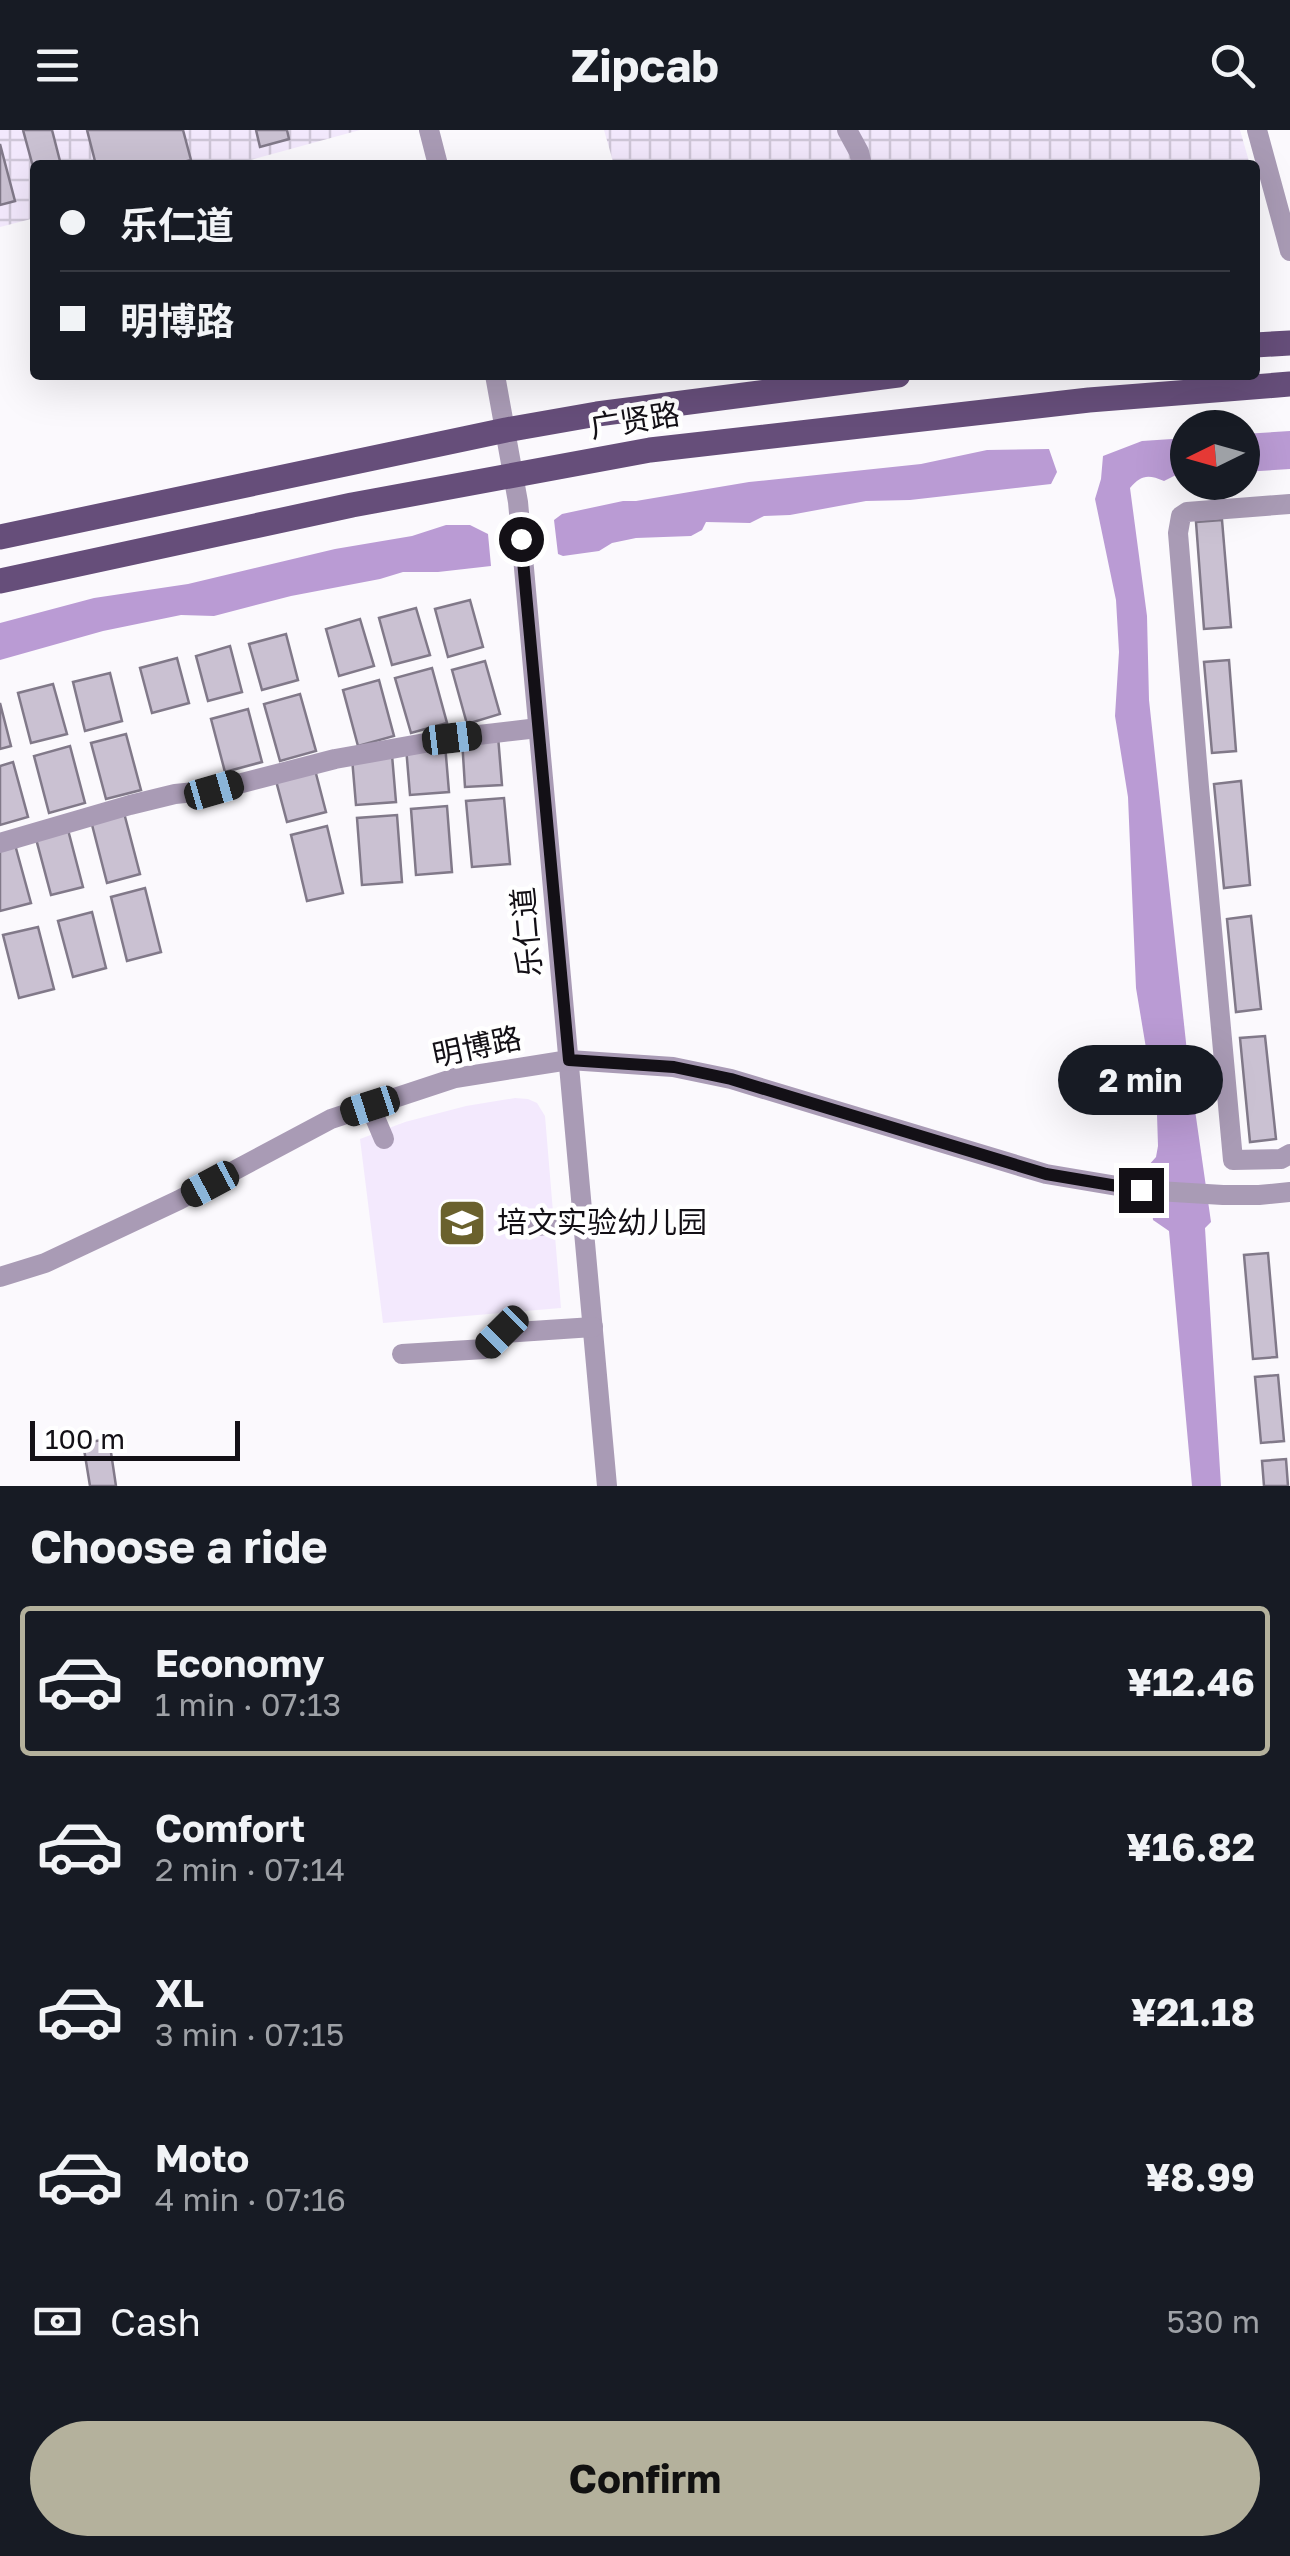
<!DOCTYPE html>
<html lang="en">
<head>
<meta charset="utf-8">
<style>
	body { margin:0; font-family:"Golos Text","Noto Sans SC",sans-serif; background:#242831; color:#f1f3f6; height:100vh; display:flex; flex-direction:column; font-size:38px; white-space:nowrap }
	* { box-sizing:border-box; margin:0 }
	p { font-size:32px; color:#9ea1a6 }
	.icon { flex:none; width:55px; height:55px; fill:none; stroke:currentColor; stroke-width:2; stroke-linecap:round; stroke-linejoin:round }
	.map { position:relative; height:1356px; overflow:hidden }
	.side { display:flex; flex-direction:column; background:#171b24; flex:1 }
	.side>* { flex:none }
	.guide { position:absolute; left:30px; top:30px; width:1230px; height:220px; border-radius:10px; box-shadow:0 10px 40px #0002; display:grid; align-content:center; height:220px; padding:0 30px; background:#171b24 }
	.needle { width:65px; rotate:265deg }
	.tools { position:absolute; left:1170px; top:280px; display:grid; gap:20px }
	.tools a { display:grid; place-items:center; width:90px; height:90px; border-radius:50%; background:#171b24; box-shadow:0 10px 40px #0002; font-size:50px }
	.scale { position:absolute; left:30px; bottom:25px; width:210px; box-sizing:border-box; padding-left:10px; border:5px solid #131016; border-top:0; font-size:28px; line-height:35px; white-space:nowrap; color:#131016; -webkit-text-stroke:8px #fff; paint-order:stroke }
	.end { position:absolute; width:45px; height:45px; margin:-22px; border:12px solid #131016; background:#fff; box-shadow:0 0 0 5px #fff }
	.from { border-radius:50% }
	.bubble { position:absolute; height:70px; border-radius:35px; background:#171b24; box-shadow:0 10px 40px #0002; font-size:32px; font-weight:700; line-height:70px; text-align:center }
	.car { position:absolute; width:30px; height:60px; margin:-30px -15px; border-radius:12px; box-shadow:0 0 8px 2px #0007; background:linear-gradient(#222 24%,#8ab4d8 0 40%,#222 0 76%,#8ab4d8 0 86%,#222 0) }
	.guide b { display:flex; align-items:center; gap:35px; height:95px; font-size:38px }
	.guide b+b { border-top:2px solid #363941 }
	.guide i { width:25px; height:25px; background:#f1f3f6 }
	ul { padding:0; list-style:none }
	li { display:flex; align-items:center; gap:30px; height:150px; margin:0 20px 15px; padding:0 10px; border:5px solid transparent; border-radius:10px }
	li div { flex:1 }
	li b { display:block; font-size:38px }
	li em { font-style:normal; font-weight:700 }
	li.selected { border-color:#b4b19c }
	li>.icon { width:90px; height:90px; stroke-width:1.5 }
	h2 { padding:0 30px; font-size:45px; line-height:120px }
	.pay { display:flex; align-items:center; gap:25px; height:110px; padding:0 30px; font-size:38px }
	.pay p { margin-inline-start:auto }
	.button { display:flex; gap:20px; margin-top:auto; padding:20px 30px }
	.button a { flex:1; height:115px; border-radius:60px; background:#b4b19c; color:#111; font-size:40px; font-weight:700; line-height:115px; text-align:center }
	header { display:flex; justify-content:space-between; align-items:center; height:130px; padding:0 30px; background:#171b24; font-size:45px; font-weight:700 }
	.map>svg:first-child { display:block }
	.built { fill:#f3e9fd }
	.industrial { fill:url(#industrial-grid) }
	.water { fill:#ba9bd4 }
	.building { fill:#cac1d2; stroke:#817989; stroke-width:2.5 }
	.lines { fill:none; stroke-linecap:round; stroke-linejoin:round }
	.minor { stroke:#a99bb5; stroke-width:20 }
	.major { stroke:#664e7a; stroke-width:25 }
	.route { stroke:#131016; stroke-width:12 }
	.labels { text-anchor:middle; stroke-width:9; stroke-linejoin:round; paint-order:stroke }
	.street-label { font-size:30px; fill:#131016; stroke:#fff }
	.poi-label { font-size:30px; fill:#131016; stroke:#fff; text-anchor:start }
</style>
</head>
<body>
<header><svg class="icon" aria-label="menu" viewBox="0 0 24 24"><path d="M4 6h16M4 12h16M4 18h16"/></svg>Zipcab<svg class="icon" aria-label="search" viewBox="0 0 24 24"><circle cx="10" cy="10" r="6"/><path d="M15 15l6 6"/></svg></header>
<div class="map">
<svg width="1290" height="1356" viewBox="0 0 1290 1356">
	<defs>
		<pattern id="industrial-grid" width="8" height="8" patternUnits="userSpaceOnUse" patternTransform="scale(2.5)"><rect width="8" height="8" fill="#f3e9fd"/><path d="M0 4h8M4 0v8" fill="none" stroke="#cfc7d8"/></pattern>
	</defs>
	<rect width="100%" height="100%" fill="#fbf9fd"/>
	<polygon class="built" points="515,968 528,969 537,973 545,986 561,1178 383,1193 360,1009 405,992 466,976"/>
	<g class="industrial">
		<polygon points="0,0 360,0 232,35 35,35 35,88 0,97"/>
		<polygon points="604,0 1240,0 1250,35 614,35"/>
	</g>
	<g class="water">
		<polygon points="1290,301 1290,339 1243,342 1243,304"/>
		<path d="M 1187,308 L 1187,343 L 1180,343 L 1164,351 C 1148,344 1141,345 1130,358 L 1147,486 L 1149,570 L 1188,931 L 1211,1092 L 1205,1098 L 1221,1356 L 1192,1356 L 1169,1101 L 1153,1090 L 1148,1036 L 1156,1027 L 1158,1016 L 1157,984 L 1136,858 L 1128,667 L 1115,586 L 1119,522 L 1116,470 L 1095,369 L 1101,349 L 1103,326 L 1142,311 Z"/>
		<polygon points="1049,319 1057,342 1051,354 910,370 866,371 790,385 764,386 750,393 706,392 702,400 691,406 636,408 612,413 599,421 563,426 558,424 554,390 562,384 623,371 636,371 749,352 921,334 987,320"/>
		<polygon points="446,395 470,395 488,404 491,436 438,442 403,442 380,449 291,466 214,486 181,485 103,501 0,530 0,493 94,468 188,454 335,419 412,406"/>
	</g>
	<g class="building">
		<polygon points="23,0 52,0 61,35 35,35 35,44"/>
		<polygon points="87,0 183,0 191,30 172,35 96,35"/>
		<polygon points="256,0 287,0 289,9 260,17"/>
		<polygon points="0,14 15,71 0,75"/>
		<polygon points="1222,390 1231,497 1204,499 1196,392"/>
		<polygon points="470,470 483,517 448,527 435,479"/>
		<polygon points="416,478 430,525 392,535 379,488"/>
		<polygon points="360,489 374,536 339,546 326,499"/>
		<polygon points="286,504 298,550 262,560 249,514"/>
		<polygon points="230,516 242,562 208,571 196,526"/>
		<polygon points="177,528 189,573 152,583 140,538"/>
		<polygon points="1229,530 1236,621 1212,623 1204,532"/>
		<polygon points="485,531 500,584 467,594 452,540"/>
		<polygon points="432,538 447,593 411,603 395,548"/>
		<polygon points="110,543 122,591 85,601 73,552"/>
		<polygon points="379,550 394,606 358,616 343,560"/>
		<polygon points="53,554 67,604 31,613 18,563"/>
		<polygon points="300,564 316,621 280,631 264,574"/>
		<polygon points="0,573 11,616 0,619"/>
		<polygon points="248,579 262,632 225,642 211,589"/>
		<polygon points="126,604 141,660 106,669 91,613"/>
		<polygon points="498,606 502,655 465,657 462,609"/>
		<polygon points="445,614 449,662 410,665 406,617"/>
		<polygon points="70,616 85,673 49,683 34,626"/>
		<polygon points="392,625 396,672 356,675 352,628"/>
		<polygon points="13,632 28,687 0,695 0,636"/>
		<polygon points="314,636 326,682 287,692 275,647"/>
		<polygon points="1241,651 1250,755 1224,758 1214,654"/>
		<polygon points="504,668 510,734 472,737 466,671"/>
		<polygon points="447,676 452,742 416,745 411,679"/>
		<polygon points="123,679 140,744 107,753 90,687"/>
		<polygon points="397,685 402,752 362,755 357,688"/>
		<polygon points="67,696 83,757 51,765 35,705"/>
		<polygon points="327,696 343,763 307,771 291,705"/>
		<polygon points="14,711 31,773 0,781 0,715"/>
		<polygon points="145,758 161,822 127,831 111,767"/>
		<polygon points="92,782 106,838 73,847 58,791"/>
		<polygon points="1251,786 1261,879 1236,882 1227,789"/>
		<polygon points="38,797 54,859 19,868 3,805"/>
		<polygon points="1265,906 1276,1009 1250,1012 1240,908"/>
		<polygon points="1268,1123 1277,1227 1253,1229 1244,1125"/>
		<polygon points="1278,1245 1284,1311 1261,1313 1255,1247"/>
		<polygon points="109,1309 116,1356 90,1356 83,1313"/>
		<polygon points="1286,1329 1288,1356 1264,1356 1262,1331"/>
	</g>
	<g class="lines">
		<g class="minor">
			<polyline points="429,0 438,35"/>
			<polyline points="847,0 859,22 862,35"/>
			<polyline points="1257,0 1290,121"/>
			<polyline points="495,245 518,372 607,1356"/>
			<polyline points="1290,374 1187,382 1181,386 1178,403 1199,657 1233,1030 1281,1029 1290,1024"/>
			<polyline points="0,713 130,675 175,664 215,660 335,629 453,608 538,598"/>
			<polyline points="370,976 384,1009"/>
			<polyline points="536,1096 584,1092"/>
			<polyline points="0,1147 45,1133 179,1070 331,989 455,948 569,930 673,937 731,949 1046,1044 1141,1060 1223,1065 1259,1065 1290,1062"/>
			<polyline points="402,1224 485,1219 502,1203 593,1197"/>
		</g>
		<g class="major">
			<polyline points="1255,215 1290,213"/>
			<polyline points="0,407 506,300 597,284 898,245"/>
			<polyline points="0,451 352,375 650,320 1089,270 1290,254"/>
		</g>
	</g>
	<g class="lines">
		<polyline class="route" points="521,409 569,930 674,937 731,949 1046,1044 1141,1060"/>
	</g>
	<defs>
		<g id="school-square" transform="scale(2.5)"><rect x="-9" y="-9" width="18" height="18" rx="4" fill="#6a612d" stroke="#fff"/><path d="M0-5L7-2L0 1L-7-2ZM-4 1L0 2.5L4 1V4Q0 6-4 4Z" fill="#fff"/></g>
	</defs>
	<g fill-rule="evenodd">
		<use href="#school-square" x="462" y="1093"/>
	</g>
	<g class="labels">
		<g class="street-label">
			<text transform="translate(635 291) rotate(-9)" y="10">广贤路</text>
			<text transform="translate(527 802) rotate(-95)" y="10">乐仁道</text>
			<text transform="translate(477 917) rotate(-12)" y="10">明博路</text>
		</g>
		<g class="poi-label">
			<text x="497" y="1103">培文实验幼儿园</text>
		</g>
	</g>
</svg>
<div class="tools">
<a><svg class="needle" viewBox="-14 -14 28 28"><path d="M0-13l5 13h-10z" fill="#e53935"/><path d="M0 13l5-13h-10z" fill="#9ea1a6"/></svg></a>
</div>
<div class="scale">100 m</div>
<i class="end from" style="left:521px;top:409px"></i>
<i class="end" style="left:1141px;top:1060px"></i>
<div class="bubble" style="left:1058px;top:915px;width:165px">2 min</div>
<i class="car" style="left:452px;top:608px;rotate:83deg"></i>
<i class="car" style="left:214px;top:660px;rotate:74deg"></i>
<i class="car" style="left:370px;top:976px;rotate:252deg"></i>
<i class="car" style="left:210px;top:1054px;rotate:242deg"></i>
<i class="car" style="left:502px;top:1202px;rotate:225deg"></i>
<div class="guide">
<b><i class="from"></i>乐仁道</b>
<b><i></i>明博路</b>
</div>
</div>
<section class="side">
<h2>Choose a ride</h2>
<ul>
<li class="selected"><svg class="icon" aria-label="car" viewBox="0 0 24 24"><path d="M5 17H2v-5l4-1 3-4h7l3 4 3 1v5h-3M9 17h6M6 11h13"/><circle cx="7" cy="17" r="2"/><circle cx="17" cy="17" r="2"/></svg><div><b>Economy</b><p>1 min · 07:13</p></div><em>¥12.46</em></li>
<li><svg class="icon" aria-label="car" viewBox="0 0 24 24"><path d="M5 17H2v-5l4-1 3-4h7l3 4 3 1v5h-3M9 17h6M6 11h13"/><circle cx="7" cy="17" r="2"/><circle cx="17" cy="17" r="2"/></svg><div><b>Comfort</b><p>2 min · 07:14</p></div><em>¥16.82</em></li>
<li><svg class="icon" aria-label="car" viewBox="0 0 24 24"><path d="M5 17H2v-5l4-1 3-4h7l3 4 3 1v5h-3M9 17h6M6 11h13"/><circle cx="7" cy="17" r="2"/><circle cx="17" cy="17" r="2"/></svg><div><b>XL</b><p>3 min · 07:15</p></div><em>¥21.18</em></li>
<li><svg class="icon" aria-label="car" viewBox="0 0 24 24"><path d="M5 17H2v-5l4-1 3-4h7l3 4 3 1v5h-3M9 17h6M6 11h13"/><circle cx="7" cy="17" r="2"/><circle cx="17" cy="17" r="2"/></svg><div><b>Moto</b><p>4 min · 07:16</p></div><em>¥8.99</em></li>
</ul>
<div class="pay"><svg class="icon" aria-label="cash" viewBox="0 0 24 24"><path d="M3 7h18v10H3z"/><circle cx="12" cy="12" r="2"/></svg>Cash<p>530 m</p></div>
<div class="button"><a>Confirm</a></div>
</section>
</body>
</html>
